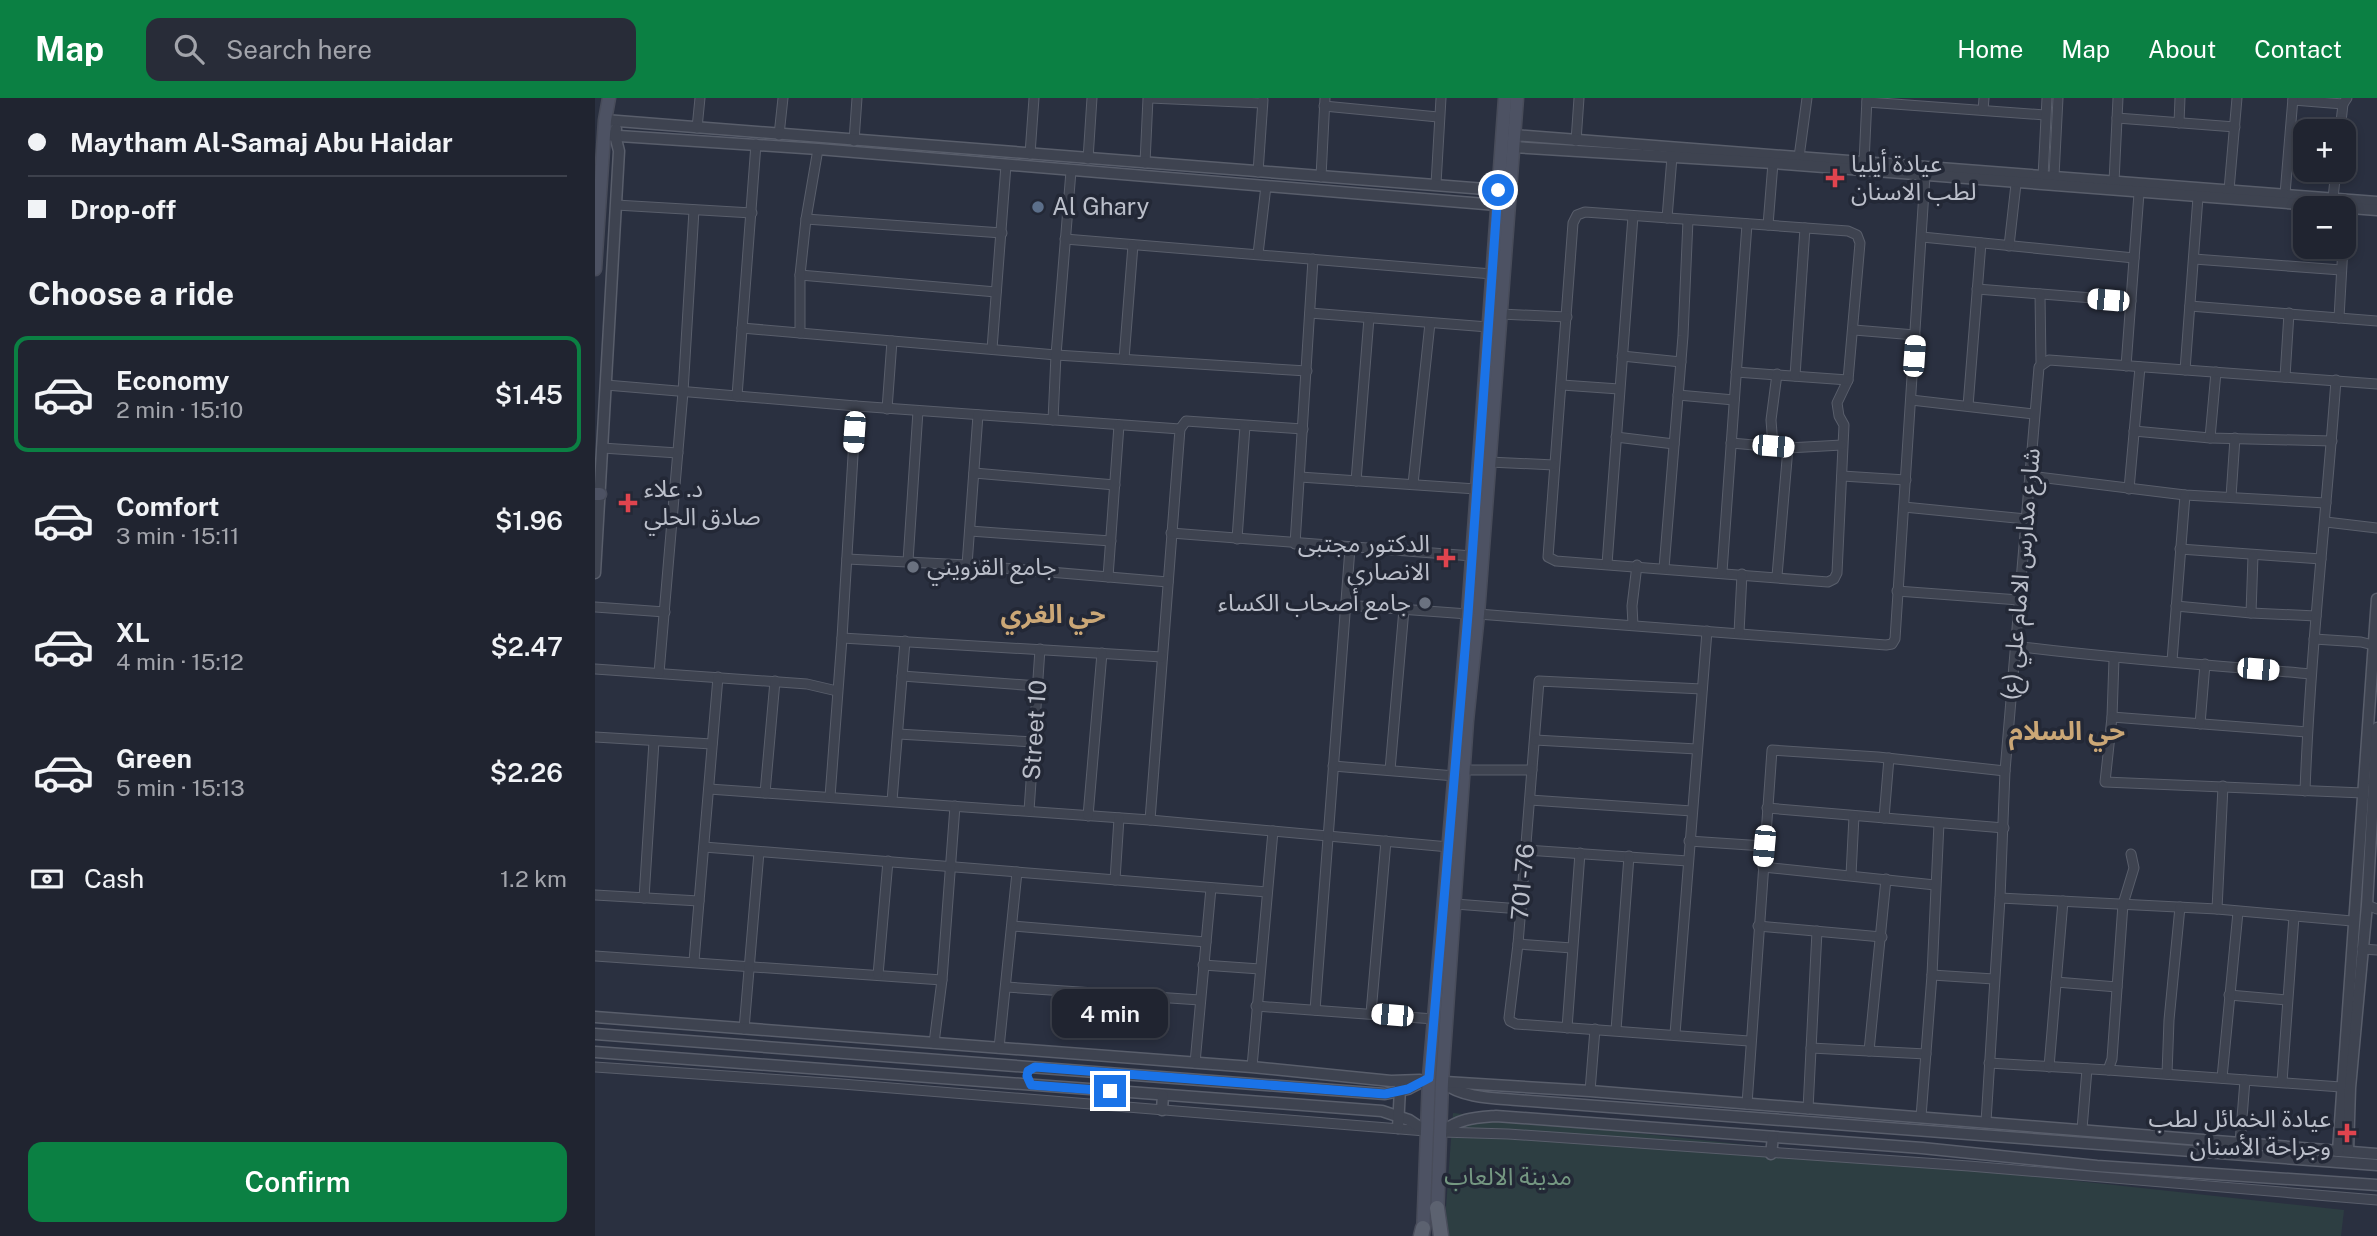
<!DOCTYPE html>
<html lang="en">
<head>
<meta charset="utf-8">
<style>
	body { margin:0; font-family:"Public Sans","Noto Sans Arabic",sans-serif; background:#282c38; color:#f1f3f6; height:100vh; display:flex; flex-direction:column; font-size:26px; white-space:nowrap }
	* { box-sizing:border-box; margin:0 }
	p { font-size:23px; color:#a2a4ab }
	.icon { flex:none; width:38px; height:38px; fill:none; stroke:currentColor; stroke-width:2; stroke-linecap:round; stroke-linejoin:round }
	.map { position:relative; flex:1; overflow:hidden }
	.side { display:flex; flex-direction:column; background:#202430; width:595px }
	.side>* { flex:none }
	.guide { display:grid; align-content:center; height:154px; padding:0 28px; background:#202430 }
	.tools { position:absolute; left:1698px; top:21px; display:grid; gap:14px }
	.tools a { display:grid; place-items:center; width:63px; height:63px; border-radius:14px; background:#202430; box-shadow:0 4px 10px #0003,0 0 0 2px #3d414c; font-size:35px }
	.end { position:absolute; width:32px; height:32px; margin:-16px; border:9px solid #1a73e8; background:#fff; box-shadow:0 0 0 4px #fff }
	.from { border-radius:50% }
	.bubble { position:absolute; height:49px; border-radius:14px; background:#202430; box-shadow:0 4px 10px #0003,0 0 0 2px #3d414c; font-size:23px; font-weight:600; line-height:49px; text-align:center }
	.car { position:absolute; width:21px; height:42px; margin:-21px -10px; border-radius:9px; box-shadow:0 0 5px 2px #0007; background:linear-gradient(#fff 24%,#345 0 40%,#fff 0 76%,#345 0 86%,#fff 0) }
	.guide b { display:flex; align-items:center; gap:24px; height:66px; font-size:26px }
	.guide b+b { border-top:2px solid #3d414c }
	.guide i { width:18px; height:18px; background:#f1f3f6 }
	ul { padding:0; list-style:none }
	li { display:flex; align-items:center; gap:21px; height:116px; margin:0 14px 10px; padding:0 14px; border:4px solid transparent; border-radius:14px }
	li div { flex:1 }
	li b { display:block; font-size:26px }
	li em { font-style:normal; font-weight:600 }
	li.selected { border-color:#0b8043 }
	li>.icon { width:63px; height:63px; stroke-width:1.5 }
	h2 { padding:0 28px; font-size:32px; line-height:84px }
	.pay { display:flex; align-items:center; gap:18px; height:77px; padding:0 28px; font-size:26px }
	.pay p { margin-inline-start:auto }
	.primary-button { display:flex; gap:14px; margin-top:auto; padding:14px 28px }
	.primary-button a { flex:1; height:80px; border-radius:14px; background:#0b8043; color:#fff; font-size:28px; font-weight:600; line-height:80px; text-align:center }
	header { display:flex; align-items:center; gap:42px; box-sizing:border-box; height:98px; padding:0 35px; background:#0b8043; color:#fff }
	header strong { font-size:33px }
	nav { display:flex; gap:38px; margin-inline-start:auto; font-size:24px }
	.search { width:490px; height:63px; background:#282c38; display:flex; align-items:center; gap:18px; box-sizing:border-box; padding:0 24px; border-radius:14px; color:#a2a4ab; font-size:26px }
	main { display:flex; flex:1; min-height:0 }
	.map>svg:first-child { display:block }
	.green { fill:#2d3e42 }
	.lines { fill:none; stroke-linecap:round; stroke-linejoin:round }
	.minor-casing { stroke:#595e6b; stroke-width:11 }
	.tertiary-casing { stroke:#595e6b; stroke-width:13 }
	.secondary-casing { stroke:#484c5a; stroke-width:15 }
	.primary-casing { stroke:#484c5a; stroke-width:17 }
	.minor { stroke:#3e4350; stroke-width:9 }
	.tertiary { stroke:#3e4350; stroke-width:10 }
	.secondary { stroke:#4d5263; stroke-width:12 }
	.primary { stroke:#5c6270; stroke-width:14 }
	.route { stroke:#1a73e8; stroke-width:9 }
	.health-dot { fill:#e0444e; stroke:#232836; stroke-width:2.5 }
	.service-dot { fill:#5c6f8a; stroke:#232836; stroke-width:2.5 }
	.worship-dot { fill:#6b7280; stroke:#232836; stroke-width:2.5 }
	.labels { text-anchor:middle; stroke-width:7; stroke-linejoin:round; paint-order:stroke }
	.poi-label { font-size:24px; fill:#bbbfca; stroke:#232836; text-anchor:start }
	.street-label { font-size:24px; fill:#bbbfca; stroke:#232836 }
	.park-label { font-size:24px; fill:#759882; stroke:#232836 }
	.neighbourhood-label { font-size:26px; font-weight:bold; fill:#cba776; stroke:#232836 }
</style>
</head>
<body>
<header>
<strong>Map</strong>
<div class="search"><svg class="icon" aria-label="search" viewBox="0 0 24 24"><circle cx="10" cy="10" r="6"/><path d="M15 15l6 6"/></svg>Search here</div>
<nav><a>Home</a><a>Map</a><a>About</a><a>Contact</a></nav>
</header>
<main>
<section class="side">
<div class="guide">
<b><i class="from"></i>Maytham Al-Samaj Abu Haidar</b>
<b><i></i>Drop-off</b>
</div>
<h2>Choose a ride</h2>
<ul>
<li class="selected"><svg class="icon" aria-label="car" viewBox="0 0 24 24"><path d="M5 17H2v-5l4-1 3-4h7l3 4 3 1v5h-3M9 17h6M6 11h13"/><circle cx="7" cy="17" r="2"/><circle cx="17" cy="17" r="2"/></svg><div><b>Economy</b><p>2 min · 15:10</p></div><em>$1.45</em></li>
<li><svg class="icon" aria-label="car" viewBox="0 0 24 24"><path d="M5 17H2v-5l4-1 3-4h7l3 4 3 1v5h-3M9 17h6M6 11h13"/><circle cx="7" cy="17" r="2"/><circle cx="17" cy="17" r="2"/></svg><div><b>Comfort</b><p>3 min · 15:11</p></div><em>$1.96</em></li>
<li><svg class="icon" aria-label="car" viewBox="0 0 24 24"><path d="M5 17H2v-5l4-1 3-4h7l3 4 3 1v5h-3M9 17h6M6 11h13"/><circle cx="7" cy="17" r="2"/><circle cx="17" cy="17" r="2"/></svg><div><b>XL</b><p>4 min · 15:12</p></div><em>$2.47</em></li>
<li><svg class="icon" aria-label="car" viewBox="0 0 24 24"><path d="M5 17H2v-5l4-1 3-4h7l3 4 3 1v5h-3M9 17h6M6 11h13"/><circle cx="7" cy="17" r="2"/><circle cx="17" cy="17" r="2"/></svg><div><b>Green</b><p>5 min · 15:13</p></div><em>$2.26</em></li>
</ul>
<div class="pay"><svg class="icon" aria-label="cash" viewBox="0 0 24 24"><path d="M3 7h18v10H3z"/><circle cx="12" cy="12" r="2"/></svg>Cash<p>1.2 km</p></div>
<div class="primary-button"><a>Confirm</a></div>
</section>
<div class="map">
<svg width="1782" height="1138" viewBox="0 0 1782 1138">
	<rect width="100%" height="100%" fill="#2a3040"/>
	<polygon class="green" points="858,1015 1749,1112 1746,1138 852,1138 851,1109"/>
	<g class="lines">
		<g class="minor-casing">
			<g id="minor">
				<polyline points="555,0 667,5"/>
				<polyline points="1698,2 1748,6 1752,0"/>
				<polyline points="1272,4 1450,17"/>
				<polyline points="729,8 843,19"/>
				<polyline points="1388,12 1389,0"/>
				<polyline points="1522,20 1640,29"/>
				<polyline points="1584,25 1585,0"/>
				<polyline points="102,30 105,0"/>
				<polyline points="1745,33 1748,6"/>
				<polyline points="184,37 188,0"/>
				<polyline points="259,43 262,0"/>
				<polyline points="981,43 984,0"/>
				<polyline points="435,56 439,0"/>
				<polyline points="1204,59 1212,0"/>
				<polyline points="493,61 497,0"/>
				<polyline points="550,65 553,0"/>
				<polyline points="1269,65 1272,0"/>
				<polyline points="663,74 668,2"/>
				<polyline points="1459,78 1463,0"/>
				<polyline points="726,79 730,0"/>
				<polyline points="1448,79 1452,0"/>
				<polyline points="1519,84 1523,0"/>
				<polyline points="841,86 846,0"/>
				<polyline points="1634,92 1642,0"/>
				<polyline points="1690,96 1698,0"/>
				<polyline points="1738,100 1741,72"/>
				<polyline points="21,107 157,115"/>
				<polygon points="990,114 1253,133 1262,137 1265,145 1253,282 1242,305 1244,318 1249,327 1242,475 1239,481 1233,484 961,463 953,459 978,125 982,117"/>
				<polyline points="1072,120 1077,59"/>
				<polyline points="211,121 407,135"/>
				<polyline points="1173,127 1178,65"/>
				<polyline points="1327,139 1539,160"/>
				<polyline points="470,141 897,176"/>
				<polyline points="1748,144 1750,110"/>
				<polyline points="1414,148 1421,86"/>
				<polyline points="663,156 671,88"/>
				<polyline points="1599,161 1746,172"/>
				<polyline points="205,177 401,194"/>
				<polyline points="1382,191 1536,203"/>
				<polyline points="1445,196 1446,266"/>
				<polyline points="1595,208 1782,223"/>
				<polyline points="715,215 893,229"/>
				<polyline points="906,216 972,219"/>
				<polyline points="1744,220 1748,149"/>
				<polyline points="147,230 461,257 712,273"/>
				<polyline points="1259,232 1320,237"/>
				<polyline points="205,235 205,177 211,121 223,51"/>
				<polyline points="397,251 411,67"/>
				<polyline points="1027,258 1086,264"/>
				<polyline points="529,261 538,147"/>
				<polyline points="1531,268 1544,95"/>
				<polyline points="1590,272 1603,99"/>
				<polyline points="1141,274 1253,282"/>
				<polyline points="1200,278 1210,130"/>
				<polyline points="1690,279 1694,215"/>
				<polyline points="11,287 261,308 585,331 555,722"/>
				<polyline points="967,287 1024,291"/>
				<polyline points="1083,297 1139,302"/>
				<polyline points="142,298 161,46"/>
				<polyline points="1316,302 1439,316"/>
				<polyline points="1373,308 1386,145"/>
				<polyline points="292,311 297,243"/>
				<polyline points="458,322 461,257 476,73"/>
				<polyline points="585,331 591,323 708,331"/>
				<polyline points="1539,333 1615,340 1737,343"/>
				<polyline points="1021,339 1079,346"/>
				<polyline points="1615,340 1621,274"/>
				<polyline points="1136,345 1193,350 1247,347"/>
				<polyline points="1178,348 1176,322 1182,276"/>
				<polyline points="7,350 83,355"/>
				<polyline points="894,364 959,367"/>
				<polyline points="379,375 520,387"/>
				<polyline points="1247,378 1311,382"/>
				<polyline points="1435,378 1590,397 1731,405"/>
				<polyline points="705,379 881,391"/>
				<polyline points="761,383 774,220"/>
				<polyline points="818,386 835,225"/>
				<polyline points="1534,391 1545,269"/>
				<polyline points="1636,399 1640,340"/>
				<polyline points="1309,409 1431,421"/>
				<polyline points="1731,424 1782,430"/>
				<polyline points="375,433 516,443"/>
				<polyline points="576,435 877,458"/>
				<polyline points="642,441 650,328"/>
				<polyline points="700,446 718,161"/>
				<polyline points="1585,451 1726,461"/>
				<polyline points="252,461 372,467 573,484"/>
				<polyline points="313,463 323,313"/>
				<polyline points="1012,466 1038,118"/>
				<polyline points="372,467 383,317"/>
				<polyline points="1069,470 1088,238 1093,122"/>
				<polyline points="1127,474 1152,126"/>
				<polyline points="1182,478 1193,350"/>
				<polyline points="513,479 524,327"/>
				<polyline points="1302,493 1424,502"/>
				<polyline points="750,507 873,516"/>
				<polyline points="1581,508 1656,515 1721,518"/>
				<polyline points="0,509 70,514"/>
				<polyline points="1656,515 1658,458"/>
				<polyline points="883,516 1291,547 1297,546 1300,541 1330,78"/>
				<polyline points="1038,527 1037,508 1042,467"/>
				<polyline points="1144,535 1147,476"/>
				<polyline points="247,540 567,559"/>
				<polyline points="1719,541 1766,544 1778,547"/>
				<path d="M 1420,548 C 1519,561 1617,567 1716,576"/>
				<polyline points="1519,561 1517,619 1510,684 1768,695"/>
				<polyline points="1577,563 1590,397"/>
				<polyline points="0,571 212,586 242,593"/>
				<polyline points="64,575 88,294 99,112"/>
				<polyline points="307,578 443,588"/>
				<polyline points="1107,591 944,583 923,846 914,920 915,923 921,926 1154,943"/>
				<polyline points="1517,619 1712,634"/>
				<polyline points="1605,626 1610,566"/>
				<polyline points="303,636 439,644"/>
				<polyline points="0,639 117,646"/>
				<polyline points="940,642 1102,651"/>
				<polyline points="738,668 860,678"/>
				<polyline points="795,672 809,511"/>
				<polyline points="869,672 937,672"/>
				<polyline points="114,691 555,722 854,749"/>
				<path d="M 1710,693 C 1715,556 1731,420 1741,282"/>
				<polyline points="170,695 180,583"/>
				<polyline points="235,699 247,540 261,308"/>
				<polyline points="935,702 1097,713"/>
				<polyline points="297,703 310,543"/>
				<polyline points="1172,710 1409,730"/>
				<polyline points="434,713 445,551"/>
				<polyline points="493,718 507,555"/>
				<polyline points="1289,720 1294,660"/>
				<polyline points="1094,743 1169,748"/>
				<polyline points="109,749 672,794"/>
				<polyline points="931,752 1093,763"/>
				<polyline points="1168,769 1340,787"/>
				<polyline points="1256,777 1259,718"/>
				<polyline points="520,782 524,720"/>
				<polyline points="0,797 104,803"/>
				<polyline points="49,800 59,643"/>
				<polyline points="1405,800 1622,811 1757,823"/>
				<polyline points="860,806 926,811"/>
				<polyline points="1772,807 1782,811"/>
				<polyline points="1622,811 1628,688"/>
				<polyline points="417,828 611,844"/>
				<polyline points="1163,828 1287,839"/>
				<polyline points="923,846 977,850"/>
				<polyline points="1767,851 1782,852"/>
				<polyline points="0,858 347,882"/>
				<polyline points="99,863 123,579"/>
				<polyline points="608,867 665,871"/>
				<polyline points="283,877 293,763"/>
				<polyline points="1337,877 1399,881"/>
				<polyline points="1461,884 1522,889"/>
				<polyline points="411,889 605,902"/>
				<polyline points="1634,897 1692,902"/>
				<polyline points="661,908 839,921"/>
				<polyline points="720,912 755,450"/>
				<polyline points="776,915 791,743"/>
				<polyline points="972,930 985,755"/>
				<polyline points="149,931 164,754"/>
				<polyline points="1021,932 1034,758"/>
				<polyline points="1080,936 1112,533"/>
				<polyline points="339,945 347,882 360,708"/>
				<polyline points="404,950 422,774"/>
				<polyline points="1216,950 1331,956"/>
				<polyline points="1274,953 1291,781"/>
				<polyline points="600,965 616,790"/>
				<polyline points="1394,965 1513,972 1517,961 1528,806 1539,770 1536,756"/>
				<polyline points="0,969 247,986 830,1033"/>
				<polyline points="657,969 678,733"/>
				<polyline points="1454,969 1468,803"/>
				<polyline points="1513,972 1746,989"/>
				<polyline points="1572,976 1574,922 1585,809"/>
				<polyline points="1627,980 1643,814"/>
				<polyline points="1687,984 1699,818"/>
				<polyline points="995,993 1000,931"/>
				<polyline points="1152,1006 1177,652 1283,659 1410,673"/>
				<polyline points="1213,1011 1222,833"/>
				<polyline points="1326,1019 1337,877 1344,725"/>
				<polyline points="1391,1024 1405,800 1410,673 1444,269 1454,262 1782,286"/>
				<polyline points="1487,1031 1492,971"/>
				<polyline points="846,1034 913,1036 1374,1068 1782,1102"/>
				<polyline points="1645,1045 1650,982"/>
			</g>
		</g>
		<g class="tertiary-casing">
			<g id="tertiary">
				<polyline points="10,22 903,92"/>
				<polyline points="9,37 223,51 902,107"/>
				<polyline points="919,37 1782,104"/>
				<polyline points="918,49 1178,65 1782,112"/>
				<polyline points="0,475 24,53 20,37 21,31"/>
				<polyline points="0,919 657,969 796,983 825,982"/>
				<polyline points="0,936 790,996 813,991 834,980"/>
				<polyline points="0,954 787,1013 814,1022 832,1034"/>
				<path d="M 847,984 C 868,1000 897,1000 922,1002 L 1782,1067"/>
				<polyline points="850,984 995,993 1782,1056"/>
				<polyline points="567,1012 568,997"/>
				<polyline points="803,1030 805,990"/>
				<path d="M 846,1034 C 867,1020 877,1020 901,1018 L 1327,1050 L 1502,1068 L 1782,1087"/>
				<polyline points="1743,1053 1782,501"/>
				<polyline points="1753,1053 1755,990 1772,807 1782,630"/>
				<polyline points="1176,1056 1178,1039"/>
			</g>
		</g>
		<g class="secondary-casing">
			<g id="secondary">
				<polyline points="0,171 10,22 14,0"/>
				<polyline points="0,396 5,396"/>
				<polyline points="842,1120 847,984 872,623 883,516 922,0"/>
				<polyline points="828,1138 834,980 873,516 910,0"/>
			</g>
		</g>
		<g class="primary-casing">
			<g id="primary">
				<polyline points="842,1110 846,1138"/>
				<polyline points="826,1138 828,1130"/>
			</g>
		</g>
		<use href="#minor" class="minor"/>
		<use href="#tertiary" class="tertiary"/>
		<use href="#secondary" class="secondary"/>
		<use href="#primary" class="primary"/>
	</g>
	<g class="lines">
		<polyline class="route" points="515,993 436,987 432,978 433,973 440,969 790,996 813,991 834,980 873,516 903,92"/>
	</g>
	<g class="health-dot">
		<path d="M1236.5 69.5h7v7h7v7h-7v7h-7v-7h-7v-7h7z"/>
		<path d="M29.5 394.5h7v7h7v7h-7v7h-7v-7h-7v-7h7z"/>
		<path d="M847.5 449.5h7v7h7v7h-7v7h-7v-7h-7v-7h7z"/>
		<path d="M1748.5 1024.5h7v7h7v7h-7v7h-7v-7h-7v-7h7z"/>
	</g>
	<circle class="service-dot" cx="443" cy="109" r="7"/>
	<g class="worship-dot">
		<circle cx="318" cy="469" r="7"/>
		<circle cx="830" cy="505" r="7"/>
	</g>
	<g class="labels">
		<g class="poi-label">
			<text x="1256" y="74">عيادة أيليا<tspan x="1256" dy="28">لطب الاسنان</tspan></text>
			<text x="457" y="117">Al Ghary</text>
			<text x="49" y="399">د. علاء<tspan x="49" dy="28">صادق الحلي</tspan></text>
			<text x="835" y="454" text-anchor="end">الدكتور مجتبى<tspan x="835" dy="28">الانصاري</tspan></text>
			<text x="332" y="477">جامع القزويني</text>
			<text x="816" y="513" text-anchor="end">جامع أصحاب الكساء</text>
			<text x="1736" y="1029" text-anchor="end">عيادة الخمائل لطب<tspan x="1736" dy="28">وجراحة الأسنان</tspan></text>
		</g>
		<g class="street-label">
			<text transform="translate(1426 476) rotate(-85)" y="8">شارع مدارس الامام علي (ع)</text>
			<text transform="translate(440 632) rotate(-86)" y="8">Street 10</text>
			<text transform="translate(928 784) rotate(-85)" y="8">701 -76</text>
		</g>
		<g class="park-label">
			<text x="913" y="1087">مدينة الالعاب</text>
		</g>
		<g class="neighbourhood-label">
			<text x="458" y="525">حي الغري</text>
			<text x="1472" y="642">حي السلام</text>
		</g>
	</g>
</svg>
<div class="tools">
<a>+</a>
<a>−</a>
</div>
<i class="end from" style="left:903px;top:92px"></i>
<i class="end" style="left:515px;top:993px"></i>
<div class="bubble" style="left:457px;top:891px;width:116px">4 min</div>
<i class="car" style="left:1513px;top:202px;rotate:275deg"></i>
<i class="car" style="left:1319px;top:258px;rotate:4deg"></i>
<i class="car" style="left:259px;top:334px;rotate:184deg"></i>
<i class="car" style="left:1178px;top:348px;rotate:95deg"></i>
<i class="car" style="left:1663px;top:571px;rotate:95deg"></i>
<i class="car" style="left:1169px;top:748px;rotate:185deg"></i>
<i class="car" style="left:797px;top:917px;rotate:275deg"></i>
</div>
</main>
</body>
</html>
